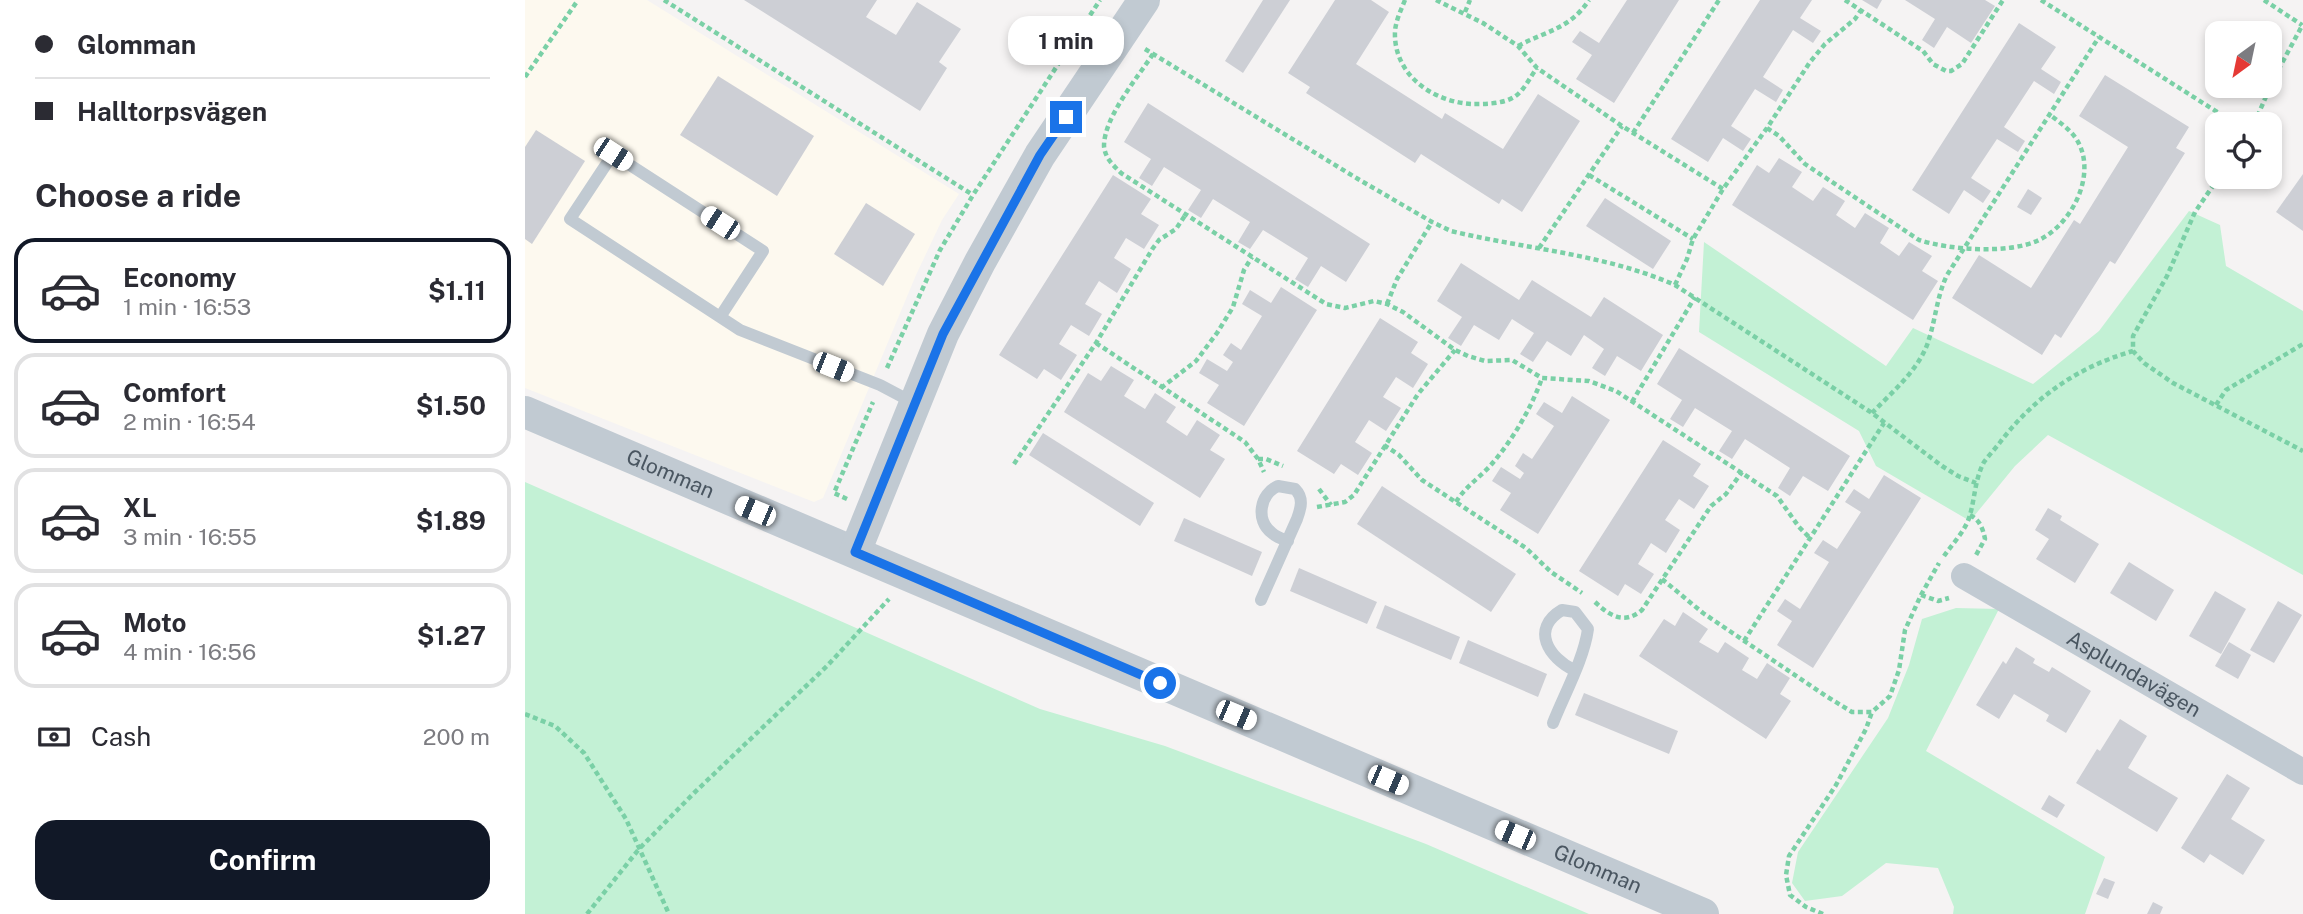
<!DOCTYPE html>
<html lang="en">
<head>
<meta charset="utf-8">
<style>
	body { margin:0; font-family:"Public Sans",sans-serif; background:#f7f7f7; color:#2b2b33; height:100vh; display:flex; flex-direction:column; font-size:26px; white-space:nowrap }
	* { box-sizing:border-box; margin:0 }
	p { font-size:23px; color:#7c7c81 }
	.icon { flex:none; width:38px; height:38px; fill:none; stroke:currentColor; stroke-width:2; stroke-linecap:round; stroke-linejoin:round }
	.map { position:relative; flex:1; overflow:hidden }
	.sheet { display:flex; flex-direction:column; background:#fff; width:525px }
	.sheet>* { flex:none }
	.guide { display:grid; align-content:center; height:154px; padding:0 35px; background:#fff }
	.needle { width:46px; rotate:213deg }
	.buttons { position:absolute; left:1680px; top:21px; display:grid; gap:14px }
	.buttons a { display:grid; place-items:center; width:77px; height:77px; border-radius:14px; background:#fff; box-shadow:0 4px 10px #0003; font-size:35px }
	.end { position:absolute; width:32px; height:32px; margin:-16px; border:9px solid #1a73e8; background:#fff; box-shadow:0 0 0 4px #fff }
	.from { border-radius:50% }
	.bubble { position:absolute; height:49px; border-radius:21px; background:#fff; box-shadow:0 4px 10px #0003; font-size:23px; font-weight:700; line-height:49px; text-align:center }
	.car { position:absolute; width:21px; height:42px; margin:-21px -10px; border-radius:9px; box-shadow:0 0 5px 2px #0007; background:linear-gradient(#fff 24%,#345 0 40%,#fff 0 76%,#345 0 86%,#fff 0) }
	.guide b { display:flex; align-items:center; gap:24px; height:66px; font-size:26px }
	.guide b+b { border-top:2px solid #e1e1e2 }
	.guide i { width:18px; height:18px; background:#2b2b33 }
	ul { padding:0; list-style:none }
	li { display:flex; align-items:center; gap:21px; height:105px; margin:0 14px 10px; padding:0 21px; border:4px solid #e1e1e2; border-radius:21px }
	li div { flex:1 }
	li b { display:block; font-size:26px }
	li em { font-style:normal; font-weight:700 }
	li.selected { border-color:#111827 }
	li>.icon { width:63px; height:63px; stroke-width:1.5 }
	h2 { padding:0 35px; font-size:32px; line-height:84px }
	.pay { display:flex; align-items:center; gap:18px; height:77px; padding:0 35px; font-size:26px }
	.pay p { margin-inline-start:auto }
	.cta { display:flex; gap:14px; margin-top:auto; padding:14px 35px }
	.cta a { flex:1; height:80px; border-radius:21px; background:#111827; color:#fff; font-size:28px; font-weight:700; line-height:80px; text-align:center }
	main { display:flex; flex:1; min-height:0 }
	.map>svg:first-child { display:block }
	.commercial { fill:#fdf9ef }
	.green { fill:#c3f1d5 }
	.building { fill:#cdcfd5 }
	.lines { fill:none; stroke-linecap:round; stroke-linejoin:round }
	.path { stroke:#7ad0a6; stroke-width:4.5; stroke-dasharray:5 3.5; stroke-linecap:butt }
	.service { stroke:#c1cad2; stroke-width:12 }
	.minor { stroke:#c1cad2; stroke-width:26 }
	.tertiary { stroke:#c1cad2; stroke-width:32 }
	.route { stroke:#1a73e8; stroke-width:9 }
	.labels { text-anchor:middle; stroke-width:6; stroke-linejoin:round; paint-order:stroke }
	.street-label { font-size:21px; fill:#4a5661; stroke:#fff }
</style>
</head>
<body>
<main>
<section class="sheet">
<div class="guide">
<b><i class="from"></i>Glomman</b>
<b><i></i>Halltorpsvägen</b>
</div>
<h2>Choose a ride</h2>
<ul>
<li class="selected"><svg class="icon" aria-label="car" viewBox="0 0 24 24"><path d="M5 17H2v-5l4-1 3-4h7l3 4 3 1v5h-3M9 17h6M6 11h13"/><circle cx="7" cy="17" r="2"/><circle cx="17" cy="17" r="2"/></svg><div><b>Economy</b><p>1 min · 16:53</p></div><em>$1.11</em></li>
<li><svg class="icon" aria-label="car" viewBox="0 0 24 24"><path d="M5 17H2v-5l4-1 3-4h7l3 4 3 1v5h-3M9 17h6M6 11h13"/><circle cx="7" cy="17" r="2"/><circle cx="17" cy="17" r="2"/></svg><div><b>Comfort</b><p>2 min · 16:54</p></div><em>$1.50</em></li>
<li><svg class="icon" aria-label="car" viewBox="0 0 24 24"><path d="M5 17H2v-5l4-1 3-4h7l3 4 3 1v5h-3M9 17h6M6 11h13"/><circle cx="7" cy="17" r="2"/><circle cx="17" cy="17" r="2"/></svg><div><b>XL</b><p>3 min · 16:55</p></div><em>$1.89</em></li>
<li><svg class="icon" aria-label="car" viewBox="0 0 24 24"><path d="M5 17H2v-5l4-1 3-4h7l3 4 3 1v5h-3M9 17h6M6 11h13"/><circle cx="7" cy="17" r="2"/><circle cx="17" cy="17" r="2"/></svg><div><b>Moto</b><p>4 min · 16:56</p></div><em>$1.27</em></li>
</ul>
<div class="pay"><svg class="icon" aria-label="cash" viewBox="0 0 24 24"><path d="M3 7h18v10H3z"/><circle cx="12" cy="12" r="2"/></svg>Cash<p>200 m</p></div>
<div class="cta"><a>Confirm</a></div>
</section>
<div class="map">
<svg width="1778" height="914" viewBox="0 0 1778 914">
	<rect width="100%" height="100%" fill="#f5f3f3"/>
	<polygon class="commercial" points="0,0 122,0 434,194 417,220 391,275 298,498 289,502 0,388"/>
	<g class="green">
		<polygon points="1664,211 1695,225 1701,266 1778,311 1778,575 1523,435 1490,466 1445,521 1351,466 1334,431 1174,332 1179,242 1361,366 1388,328 1508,384 1574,331"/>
		<polygon points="0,482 515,709 640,746 901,844 1064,914 0,914"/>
		<polygon points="1431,608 1474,609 1401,751 1580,857 1560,914 1428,914 1429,907 1413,868 1361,863 1317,896 1280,901 1267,883 1273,852 1363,718 1384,665 1397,619"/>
	</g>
	<g class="building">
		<polygon points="219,0 352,0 341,17 371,35 392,2 436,29 414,62 422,68 395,111"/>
		<polygon points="738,0 765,0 718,73 700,61"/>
		<polygon points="810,0 846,0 864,12 831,64 917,119 920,113 978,149 1013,94 1055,121 997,212 977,199 974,204 896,154 890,163 781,93 785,87 763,73"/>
		<polygon points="1102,0 1154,0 1089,103 1051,79 1067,55 1047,42 1055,31 1074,43"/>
		<polygon points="1235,0 1287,0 1275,18 1296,31 1288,43 1268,30 1238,77 1258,90 1251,102 1230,89 1206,126 1226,139 1218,151 1198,138 1183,162 1146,139"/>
		<polygon points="1337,0 1357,0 1352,9"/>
		<polygon points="1380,0 1460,0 1470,6 1446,43 1422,27 1409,48 1397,40 1410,19"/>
		<polygon points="1494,23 1531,47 1516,69 1536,82 1529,94 1509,81 1479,127 1500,141 1493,152 1472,139 1446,178 1466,191 1458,203 1439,190 1424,214 1387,190"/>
		<polygon points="1580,75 1664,127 1651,148 1660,153 1590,264 1585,261 1536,338 1530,334 1517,355 1427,298 1454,255 1506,288 1549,220 1555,224 1603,147 1554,116"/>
		<polygon points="193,76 289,136 252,196 155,135"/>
		<polygon points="623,103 845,244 821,282 796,266 783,287 770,279 783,258 738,230 725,249 713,242 725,222 688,199 676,218 663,210 676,190 639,167 627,186 614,178 626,159 599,142"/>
		<polygon points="11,130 60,161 7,244 0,239 0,147"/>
		<polygon points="1254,158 1277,172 1267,187 1288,201 1298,187 1320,201 1311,215 1330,228 1340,213 1364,228 1355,243 1374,256 1384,242 1407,256 1397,271 1413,281 1388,320 1207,205 1232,165 1244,173"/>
		<polygon points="1778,174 1778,231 1751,212"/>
		<polygon points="588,175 626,199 616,214 634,225 619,249 601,238 589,258 606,269 592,293 574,281 560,304 577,314 564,336 546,325 534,344 552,355 536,380 519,369 512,379 474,355"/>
		<polygon points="1503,189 1517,198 1506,215 1492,207"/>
		<polygon points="1080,198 1146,241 1128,269 1061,226"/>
		<polygon points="341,203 390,234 358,286 309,254"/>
		<polygon points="936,263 994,300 1007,280 1066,317 1079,297 1138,335 1116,371 1092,356 1080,376 1067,368 1079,349 1059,335 1046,356 1022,341 1008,362 995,354 1009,333 987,319 974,340 949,325 936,346 923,338 937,317 912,301"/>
		<polygon points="756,287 792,310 719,426 682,403 694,385 674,373 682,359 702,371 708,362 698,355 706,343 716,350 737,316 717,304 725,290 746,303"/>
		<polygon points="855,318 893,342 886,353 903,364 888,388 871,377 858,397 876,408 861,431 844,420 830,442 847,453 833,475 816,464 809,474 772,451"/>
		<polygon points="1154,348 1325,456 1303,491 1278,476 1265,496 1253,488 1265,468 1220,439 1207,459 1194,451 1207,431 1170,408 1158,427 1145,419 1157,400 1132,384"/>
		<polygon points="586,366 609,380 599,396 620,409 630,393 651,407 641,422 662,436 672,420 695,435 685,450 700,459 675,498 539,412 563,373 576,381"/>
		<polygon points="1047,396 1085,420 1013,534 975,510 986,493 967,481 976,467 995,479 999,473 990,466 998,453 1007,459 1029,426 1011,414 1019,402 1037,413"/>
		<polygon points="518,433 629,503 615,526 504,455"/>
		<polygon points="1138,440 1176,464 1168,476 1184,486 1169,509 1154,499 1140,520 1155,530 1141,553 1126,543 1113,564 1129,574 1116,594 1100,584 1093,596 1054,571"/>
		<polygon points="1359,475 1396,498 1288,668 1252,645 1267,621 1252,611 1260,599 1275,609 1304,562 1289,553 1298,540 1312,549 1336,512 1320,502 1329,489 1344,499"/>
		<polygon points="857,486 991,574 966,612 832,524"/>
		<polygon points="1523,508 1537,516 1535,520 1574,544 1550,583 1511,559 1524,539 1510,530"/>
		<polygon points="659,518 737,552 727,576 649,541"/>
		<polygon points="1604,562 1649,590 1631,621 1585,593"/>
		<polygon points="774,568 852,602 842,624 765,591"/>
		<polygon points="1690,591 1721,609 1696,654 1664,636"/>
		<polygon points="1753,601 1777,615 1749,663 1725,650"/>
		<polygon points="860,605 935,637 926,660 851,628"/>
		<polygon points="1158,612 1183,629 1174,642 1193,653 1200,642 1224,658 1217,670 1232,679 1242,663 1265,678 1255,694 1266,701 1241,739 1114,656 1139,619 1150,626"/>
		<polygon points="943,640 1022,674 1013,697 934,663"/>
		<polygon points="1704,642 1726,655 1713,679 1690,666"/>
		<polygon points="1491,647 1510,659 1508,663 1524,672 1527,667 1566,691 1541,733 1521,721 1524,715 1489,694 1474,719 1451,705 1478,661 1481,664"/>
		<polygon points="1059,693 1153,731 1144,754 1050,715"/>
		<polygon points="1595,719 1622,736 1603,768 1653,798 1632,832 1551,783 1572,749 1575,751"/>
		<polygon points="1702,774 1725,788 1706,819 1740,840 1718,875 1685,854 1679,863 1656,848"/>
		<polygon points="1524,795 1540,805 1532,818 1516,809"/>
		<polygon points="1579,878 1590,882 1583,899 1571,894"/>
		<polygon points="1628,902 1638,907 1635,914 1622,914"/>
	</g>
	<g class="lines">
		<g class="path">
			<polyline points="139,0 448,195"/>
			<path d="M 880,0 C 876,10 871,20 870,31 C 868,74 907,102 947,104 C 960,104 978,104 989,97 C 999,91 1005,77 1012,68"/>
			<polyline points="911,0 958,23 993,46 1012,68 1097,126 1198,189"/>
			<polyline points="1320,0 1398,51 1408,64 1421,71 1426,71 1437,64 1478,0"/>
			<polyline points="1516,0 1711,124"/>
			<polyline points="1739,0 1777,25"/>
			<polyline points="940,12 945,0"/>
			<path d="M 993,46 C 1021,31 1045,29 1064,0"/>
			<path d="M 620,49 L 833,179 L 907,222 L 926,231 C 1000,249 1080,254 1150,285 L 1347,413 L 1417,466 L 1433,476 L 1451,483"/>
			<path d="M 628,54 C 613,77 579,117 579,146 C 580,158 588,165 596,173 L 801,304 L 820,308 L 849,301 L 862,304 L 878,312 L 930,350 L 943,356 L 960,361 L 987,360 L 1017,378 L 1064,381 L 1091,391 L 1252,496 L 1274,527 L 1285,538"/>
			<polyline points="0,77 53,0"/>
			<polyline points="1729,124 1750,76 1778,24"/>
			<path d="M 1242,128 L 1254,136 L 1280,164 L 1394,240 C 1426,250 1481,254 1512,241 C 1546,226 1573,175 1552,140 C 1545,129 1534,122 1524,114"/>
			<polyline points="1108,133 1194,0"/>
			<polyline points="1064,175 1168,239"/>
			<polyline points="1694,177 1670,212 1642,276 1608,336 1608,351 1619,363 1648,383 1778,451"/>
			<polyline points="1014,248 1097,126"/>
			<polyline points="1150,285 1162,259 1168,239 1198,189 1242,128 1285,62 1300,44 1330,19 1336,10"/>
			<polyline points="862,304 872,279 907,222"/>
			<polyline points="571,343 720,442 733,459 739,472"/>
			<polyline points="362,368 415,250 448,195 575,0"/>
			<polyline points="636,388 671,361 692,333 708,307 719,270 727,257"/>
			<polyline points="1107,402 1170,297"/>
			<polyline points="1691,405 1701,390 1778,344"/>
			<path d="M 1347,413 C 1367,392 1396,368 1404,339 C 1411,317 1412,296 1422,275 L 1574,37"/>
			<polyline points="859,445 874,455 897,480 1001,548 1026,572 1057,593"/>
			<polyline points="733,459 741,459 758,466"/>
			<polyline points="489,464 571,343 628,248 634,240 651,229 661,214"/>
			<polyline points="794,489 806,505"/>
			<polyline points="322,499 309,493 348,402"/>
			<path d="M 931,502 C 940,487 953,479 965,466 C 987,441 1006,409 1017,378"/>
			<polyline points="792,507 820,502 829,495 893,394 930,350"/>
			<path d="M 1445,515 C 1455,520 1458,529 1460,539 L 1451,555"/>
			<path d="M 1419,556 C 1428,543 1441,530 1445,515 C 1450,497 1450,479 1459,462 C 1464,455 1471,448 1476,441 C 1511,396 1553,367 1608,351"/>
			<polyline points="1137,579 1178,613 1301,696 1327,712 1347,712 1365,696 1374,670 1380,630 1396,595 1414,563"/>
			<polyline points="1396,595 1413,601 1424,598"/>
			<path d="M 1070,602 C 1085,616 1099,625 1117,610 L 1186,506 L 1201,494 L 1217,472"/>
			<polyline points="1219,641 1359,423"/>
			<polyline points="0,714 30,726 59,753 101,819 144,914"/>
			<polyline points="62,914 114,849 169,793 302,666 364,599"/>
			<polyline points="1298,914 1281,907 1265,895 1261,875 1264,856 1311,785 1341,729 1347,712"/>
		</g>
		<g class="service">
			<polyline points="195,317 238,251 88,154 45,219 215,330 355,385 389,403"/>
			<path d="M 736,600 L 772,519 C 776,508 779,498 770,489 L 753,486 C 735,494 730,520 747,533 C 751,537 758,539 763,541"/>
			<path d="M 1028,723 C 1039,695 1059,659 1063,629 L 1050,612 L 1037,610 C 1005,629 1024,658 1049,670"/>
		</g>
		<path class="minor" id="s1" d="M 1439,576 L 1778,772"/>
		<g class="tertiary">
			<path id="s2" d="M 0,412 L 1178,914"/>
			<polyline points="330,552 418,334 455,262 515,155 619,0"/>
		</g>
	</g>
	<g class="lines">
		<polyline class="route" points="541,117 515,155 418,334 330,552 635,683"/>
	</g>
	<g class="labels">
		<g class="street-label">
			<text dy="7" stroke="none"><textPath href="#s2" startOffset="158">Glomman</textPath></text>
			<text dy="7" stroke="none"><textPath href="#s1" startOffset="196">Asplundavägen</textPath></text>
			<text dy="7" stroke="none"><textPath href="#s2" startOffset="1166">Glomman</textPath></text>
		</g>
	</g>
</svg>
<div class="buttons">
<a><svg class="needle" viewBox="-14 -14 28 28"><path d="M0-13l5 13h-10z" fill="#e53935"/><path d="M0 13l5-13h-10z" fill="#7c7c81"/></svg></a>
<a><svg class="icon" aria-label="locate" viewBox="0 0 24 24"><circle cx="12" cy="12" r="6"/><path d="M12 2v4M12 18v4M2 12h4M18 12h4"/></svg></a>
</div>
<i class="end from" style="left:635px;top:683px"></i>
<i class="end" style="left:541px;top:117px"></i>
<div class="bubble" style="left:483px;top:16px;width:116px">1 min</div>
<i class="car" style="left:88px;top:154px;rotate:123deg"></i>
<i class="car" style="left:195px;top:223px;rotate:303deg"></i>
<i class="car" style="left:308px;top:367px;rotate:112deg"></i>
<i class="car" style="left:230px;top:511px;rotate:293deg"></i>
<i class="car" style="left:711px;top:715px;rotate:113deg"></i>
<i class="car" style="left:863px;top:780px;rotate:113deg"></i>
<i class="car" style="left:990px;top:835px;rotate:293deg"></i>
</div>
</main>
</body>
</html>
